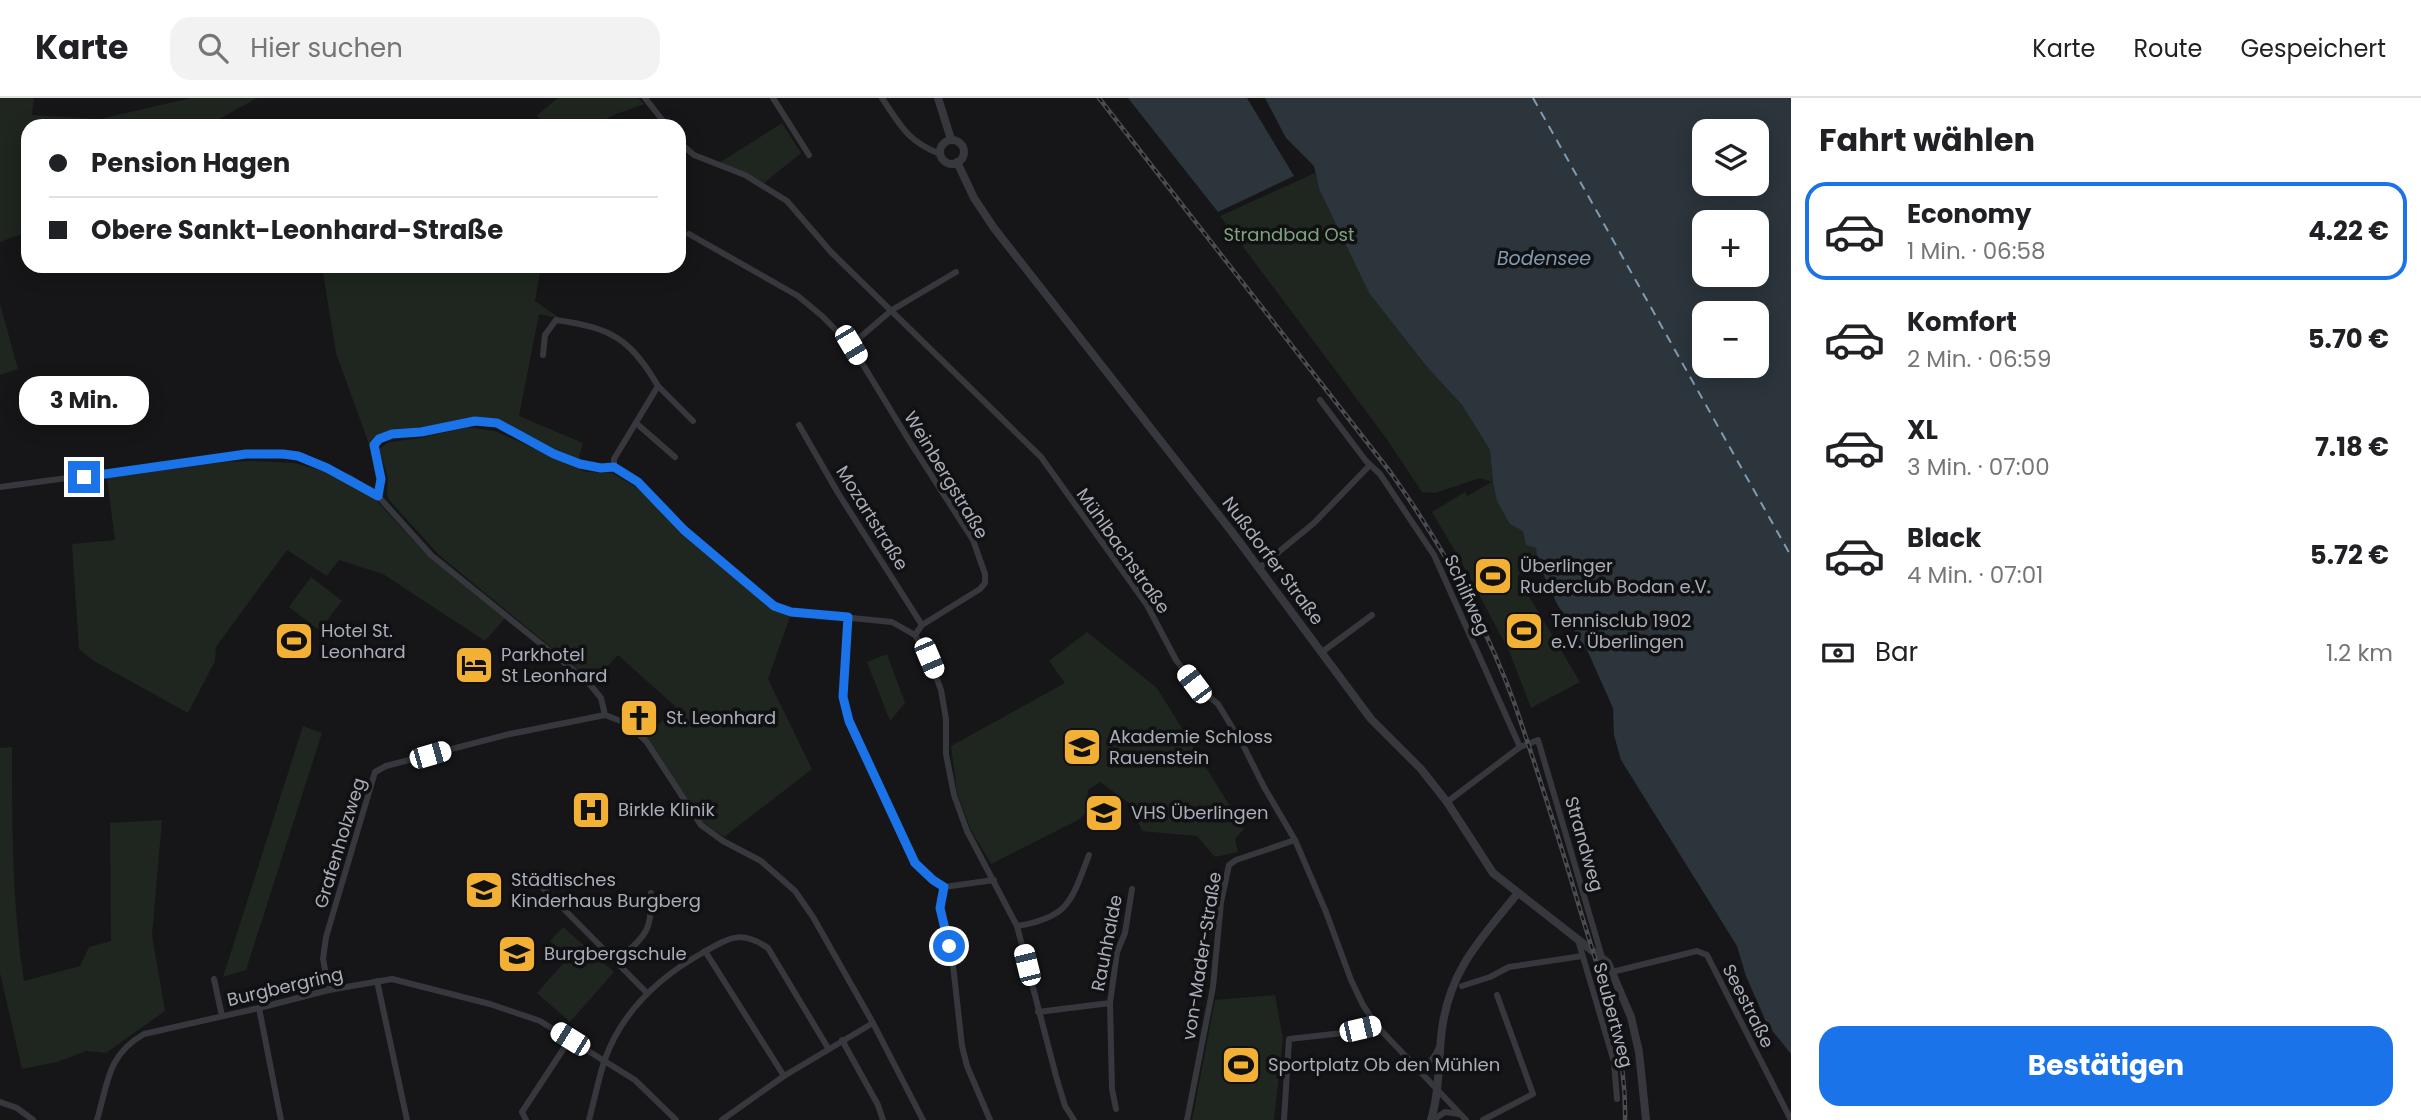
<!DOCTYPE html>
<html lang="de">
<head>
<meta charset="utf-8">
<style>
	body { margin:0; font-family:Poppins,sans-serif; background:#f2f2f2; color:#202124; height:100vh; display:flex; flex-direction:column; font-size:26px; white-space:nowrap }
	* { box-sizing:border-box; margin:0 }
	p { font-size:23px; color:#757577 }
	.icon { flex:none; width:38px; height:38px; fill:none; stroke:currentColor; stroke-width:2; stroke-linecap:round; stroke-linejoin:round }
	.map { position:relative; flex:1; overflow:hidden }
	.side { display:flex; flex-direction:column; background:#fff; width:630px }
	.side>* { flex:none }
	.guide { position:absolute; left:21px; top:21px; width:665px; height:154px; border-radius:21px; box-shadow:0 4px 18px #0003; display:grid; align-content:center; height:154px; padding:0 28px; background:#fff }
	.fabs { position:absolute; left:1692px; top:21px; display:grid; gap:14px }
	.fabs a { display:grid; place-items:center; width:77px; height:77px; border-radius:14px; background:#fff; box-shadow:0 4px 18px #0003; font-size:35px }
	.end { position:absolute; width:32px; height:32px; margin:-16px; border:9px solid #1a73e8; background:#fff; box-shadow:0 0 0 4px #fff }
	.from { border-radius:50% }
	.bubble { position:absolute; height:49px; border-radius:21px; background:#fff; box-shadow:0 4px 18px #0003; font-size:23px; font-weight:700; line-height:49px; text-align:center }
	.car { position:absolute; width:21px; height:42px; margin:-21px -10px; border-radius:9px; box-shadow:0 0 5px 2px #0007; background:linear-gradient(#fff 24%,#345 0 40%,#fff 0 76%,#345 0 86%,#fff 0) }
	.guide b { display:flex; align-items:center; gap:24px; height:66px; font-size:26px }
	.guide b+b { border-top:2px solid #e0e0e0 }
	.guide i { width:18px; height:18px; background:#202124 }
	ul { padding:0; list-style:none }
	li { display:flex; align-items:center; gap:21px; height:98px; margin:0 14px 10px; padding:0 14px; border:4px solid transparent; border-radius:21px }
	li div { flex:1 }
	li b { display:block; font-size:26px }
	li em { font-style:normal; font-weight:700 }
	li.on { border-color:#1a73e8 }
	li>.icon { width:63px; height:63px; stroke-width:1.5 }
	h2 { padding:0 28px; font-size:32px; line-height:84px }
	.pay { display:flex; align-items:center; gap:18px; height:77px; padding:0 28px; font-size:26px }
	.pay p { margin-inline-start:auto }
	.button { display:flex; gap:14px; margin-top:auto; padding:14px 28px }
	.button a { flex:1; height:80px; border-radius:21px; background:#1a73e8; color:#fff; font-size:28px; font-weight:700; line-height:80px; text-align:center }
	header { display:flex; align-items:center; gap:42px; box-sizing:border-box; height:98px; padding:0 35px; background:#fff; border-bottom:2px solid #e0e0e0 }
	header strong { font-size:33px }
	nav { display:flex; gap:38px; margin-inline-start:auto; font-size:24px }
	.search { width:490px; height:63px; background:#f2f2f2; display:flex; align-items:center; gap:18px; box-sizing:border-box; padding:0 24px; border-radius:21px; color:#757577; font-size:26px }
	main { display:flex; flex:1; min-height:0 }
	.map>svg:first-child { display:block }
	.green { fill:#1e261f }
	.water { fill:#2c353c; fill-rule:evenodd }
	.lines { fill:none; stroke-linecap:round; stroke-linejoin:round }
	.ferry { stroke:#7f9bb3; stroke-width:2; stroke-dasharray:9 7; stroke-linecap:butt }
	.minor { stroke:#37383d; stroke-width:6 }
	.tertiary { stroke:#37383d; stroke-width:8 }
	.rail-casing { stroke:#4a4c52; stroke-width:4.5 }
	.rail { stroke:#111113; stroke-width:2; stroke-dasharray:5; stroke-linecap:butt }
	.route { stroke:#1a73e8; stroke-width:9 }
	.labels { text-anchor:middle; stroke-width:7; stroke-linejoin:round; paint-order:stroke }
	.park-label { font-size:18px; fill:#7fa381; stroke:#111113 }
	.street-label { font-size:18px; fill:#a8adb8; stroke:#111113 }
	.poi-label { font-size:18px; fill:#a8adb8; stroke:#111113; text-anchor:start }
	.water-label { font-size:19px; font-style:italic; fill:#7f9bb3; stroke:#111113 }
</style>
</head>
<body>
<header>
<strong>Karte</strong>
<div class="search"><svg class="icon" aria-label="search" viewBox="0 0 24 24"><circle cx="10" cy="10" r="6"/><path d="M15 15l6 6"/></svg>Hier suchen</div>
<nav><a>Karte</a><a>Route</a><a>Gespeichert</a></nav>
</header>
<main>
<div class="map">
<svg width="1791" height="1022" viewBox="0 0 1791 1022">
	<rect width="100%" height="100%" fill="#161618"/>
	<g class="green">
		<polygon points="0,0 34,0 32,17 100,21 191,0 257,0 207,28 28,28 28,104 24,135 0,144"/>
		<polygon points="558,0 638,0 644,6 611,18 597,28 547,28 537,17"/>
		<polygon points="782,25 801,55 764,85 719,65"/>
		<polygon points="1315,75 1319,91 1369,195 1427,269 1462,307 1490,352 1493,384 1536,450 1537,462 1517,478 1580,584 1531,610 1509,553 1462,465 1432,414 1465,394 1467,398 1492,384 1480,380 1435,395 1422,394 1386,340 1220,118"/>
		<polygon points="322,168 541,168 535,203 561,221 539,216 519,318 583,345 578,362 559,356 495,320 451,323 419,332 385,334 374,339 370,349 336,255"/>
		<polygon points="0,206 18,271 0,277"/>
		<polygon points="467,329 495,333 586,374 612,375 638,390 671,424 768,509 790,519 768,581 812,671 724,739 703,724 646,639 676,609 618,557 593,584 439,457 389,402 387,396 388,380 379,351 389,344 421,340"/>
		<polygon points="254,363 295,365 332,376 375,401 426,456 506,519 485,543 383,476 339,462 327,478 287,452 216,549 215,563 188,615 94,563 79,551 72,446 115,442 107,380 226,364"/>
		<polygon points="311,479 342,503 319,532 289,509"/>
		<polygon points="1087,534 1157,590 1244,731 1235,741 1238,754 1215,759 1197,738 1142,733 1129,705 1100,684 1088,692 1087,713 1080,721 991,766 971,732 957,695 951,648 1065,585 1049,563"/>
		<polygon points="887,556 905,605 890,623 867,564"/>
		<polygon points="303,628 322,635 246,872 223,879"/>
		<path d="M 12,649 C 12,727 12,806 24,883 L 80,868 L 89,849 L 111,843 L 110,725 L 162,722 L 152,837 L 165,913 L 106,955 L 86,953 L 57,964 L 22,971 L 0,875 L 0,650 Z"/>
		<polygon points="563,829 614,874 570,924 537,895 568,860 550,843"/>
		<polygon points="1275,897 1283,941 1274,1022 1192,1022 1215,902"/>
	</g>
	<g class="water">
		<polygon points="1128,0 1247,0 1294,78 1218,114"/>
		<path d="M 1265,0 L 1791,0 L 1791,956 L 1767,926 L 1746,878 L 1737,848 L 1621,662 L 1614,637 L 1613,610 L 1588,554 L 1557,506 L 1537,462 L 1536,450 L 1526,447 L 1523,433 L 1510,426 L 1497,403 L 1493,384 L 1490,352 L 1462,307 L 1427,269 L 1369,195 L 1319,91 L 1314,68 L 1286,40 ZM 1704,33 L 1757,33 L 1757,86 L 1704,86 ZM 1704,124 L 1757,124 L 1757,177 L 1704,177 ZM 1704,215 L 1757,215 L 1757,268 L 1704,268 Z"/>
	</g>
	<g class="lines">
		<polyline class="ferry" points="1533,0 1791,458"/>
		<g class="minor">
			<polyline points="645,0 667,28"/>
			<polyline points="773,0 809,57"/>
			<path d="M 882,0 C 901,28 907,43 940,56"/>
			<polyline points="679,44 694,57 745,77 787,103 831,154 1041,359 1147,507 1176,562 1194,586 1218,606 1244,649 1264,689 1295,742 1326,814 1351,882 1363,907 1376,927 1466,1022"/>
			<polyline points="689,136 798,198 822,218 851,247"/>
			<path d="M 543,257 L 545,237 L 556,222 C 611,230 630,240 658,288 L 614,361 L 614,369"/>
			<polyline points="658,288 693,323"/>
			<polyline points="1320,302 1366,363 1380,376 1434,457 1520,649"/>
			<polyline points="636,325 675,359"/>
			<polyline points="799,327 838,395 922,527"/>
			<polyline points="0,389 246,356 298,358 350,380 378,398 431,457 588,584 601,600 605,617"/>
			<polyline points="378,398 381,381 374,347 379,341 392,336 421,334 475,323 497,325 554,356 581,366 601,370 614,369 638,384 684,432 773,508 791,514 892,524 915,537 929,560 941,592 946,621 946,656 954,697 967,733 1017,828 1056,978 1065,1008 1074,1022"/>
			<polyline points="1259,470 1314,425 1369,368"/>
			<polyline points="848,518 843,599 849,623 915,765 933,783 944,789 994,782"/>
			<polyline points="915,537 922,527 980,491 985,485 985,476 973,442 910,344 851,247 892,212 956,174"/>
			<polyline points="1322,554 1372,517"/>
			<polyline points="1447,704 1520,649 1538,642 1602,859"/>
			<polyline points="535,782 646,894"/>
			<polyline points="944,789 940,810 953,867 962,948 967,968 990,1022"/>
			<path d="M 1017,828 C 1070,819 1071,803 1089,757"/>
			<polyline points="1578,842 1614,964 1617,1001"/>
			<polyline points="705,853 784,978"/>
			<path d="M 617,863 C 645,837 652,836 651,795"/>
			<polyline points="1612,874 1697,853 1707,857 1791,1022"/>
			<polyline points="214,881 222,918"/>
			<polyline points="377,883 407,1022"/>
			<polyline points="1462,888 1490,879 1509,869 1582,858"/>
			<polyline points="329,892 323,861 326,839 375,674 386,668 510,636 605,617 626,625 646,643 701,727 723,743 761,763 795,793 813,819 873,925 923,1022"/>
			<polyline points="1110,905 1112,991 1116,1011"/>
			<polyline points="259,910 281,1022"/>
			<polyline points="1038,914 1110,905 1117,854 1125,835 1132,791"/>
			<polyline points="842,942 878,1007 883,1022"/>
			<path d="M 1414,963 C 1428,970 1434,961 1439,949"/>
			<polyline points="0,1004 17,1010 33,1022"/>
			<path d="M 97,1022 C 108,985 107,957 144,936 L 259,910 L 329,892 L 392,881 L 490,906 L 540,923 L 635,982 L 676,1022"/>
			<polyline points="526,1022 522,1014 570,941"/>
			<path d="M 589,1022 C 594,1003 598,983 604,964 C 621,914 659,879 704,854 C 730,839 742,832 768,850 L 828,950"/>
			<polyline points="722,1022 784,978 873,925"/>
			<polyline points="1187,1022 1213,889 1221,804 1229,767 1236,762 1295,742"/>
			<polyline points="1284,1022 1289,941 1343,935 1376,927"/>
			<polyline points="1433,1022 1445,1014 1459,1016"/>
			<polyline points="1483,1022 1533,996 1497,897"/>
		</g>
		<g class="tertiary">
			<polyline points="938,0 951,41"/>
			<circle cx="952" cy="54" r="12"/>
			<polyline points="957,64 974,100 994,130 1232,434 1371,621 1421,671 1447,704 1493,775 1608,865 1631,919 1639,954 1646,1022"/>
			<path d="M 1431,1022 C 1440,992 1438,961 1442,931 C 1450,871 1481,841 1517,796"/>
		</g>
		<g class="rail-casing">
			<path id="rail" d="M 1099,0 L 1391,375 C 1442,447 1485,524 1515,607 C 1539,677 1561,747 1582,818 C 1602,884 1627,951 1625,1022"/>
		</g>
		<use href="#rail" class="rail"/>
	</g>
	<g class="lines">
		<polyline class="route" points="84,379 246,356 283,356 298,358 327,370 378,398 381,381 374,347 379,341 392,336 421,334 475,323 497,325 554,356 580,366 601,370 614,369 638,384 684,432 774,508 791,514 848,519 843,599 849,623 915,765 933,782 944,789 940,810 949,848"/>
	</g>
	<defs>
		<g id="stadium-square" transform="scale(2.0125)"><rect x="-9" y="-9" width="18" height="18" rx="4" fill="#f2b134" stroke="#111113"/><path d="M0-5a6.5 5 0 1 0 0 10a6.5 5 0 1 0 0-10ZM-3.5-1.8h7v3.6h-7Z" fill="#111"/></g>
		<g id="hotel-square" transform="scale(2.0125)"><rect x="-9" y="-9" width="18" height="18" rx="4" fill="#f2b134" stroke="#111113"/><path d="M-6-4.5h1.5V1H6V5H4.5V3h-9V5H-6ZM-4 0a1.8 1.8 0 1 1 3.6 0ZM.5 0V-2.5h3Q6-2.5 6 0Z" fill="#111"/></g>
		<g id="church-square" transform="scale(2.0125)"><rect x="-9" y="-9" width="18" height="18" rx="4" fill="#f2b134" stroke="#111113"/><path d="M-1.2-6h2.4v3.5h3.3v2.4h-3.3V6h-2.4V-.1h-3.3v-2.4h3.3Z" fill="#111"/></g>
		<g id="university-square" transform="scale(2.0125)"><rect x="-9" y="-9" width="18" height="18" rx="4" fill="#f2b134" stroke="#111113"/><path d="M0-5L7-2L0 1L-7-2ZM-4 1L0 2.5L4 1V4Q0 6-4 4Z" fill="#111"/></g>
		<g id="hospital-square" transform="scale(2.0125)"><rect x="-9" y="-9" width="18" height="18" rx="4" fill="#f2b134" stroke="#111113"/><path d="M-5-5h3v3.5h4V-5h3V5h-3V1.5h-4V5h-3Z" fill="#111"/></g>
		<g id="school-square" transform="scale(2.0125)"><rect x="-9" y="-9" width="18" height="18" rx="4" fill="#f2b134" stroke="#111113"/><path d="M0-5L7-2L0 1L-7-2ZM-4 1L0 2.5L4 1V4Q0 6-4 4Z" fill="#111"/></g>
	</defs>
	<g fill-rule="evenodd">
		<use href="#stadium-square" x="1493" y="478"/>
		<use href="#stadium-square" x="1524" y="533"/>
		<use href="#stadium-square" x="294" y="543"/>
		<use href="#hotel-square" x="474" y="567"/>
		<use href="#church-square" x="639" y="620"/>
		<use href="#university-square" x="1082" y="649"/>
		<use href="#hospital-square" x="591" y="712"/>
		<use href="#school-square" x="1104" y="715"/>
		<use href="#school-square" x="484" y="792"/>
		<use href="#school-square" x="517" y="856"/>
		<use href="#stadium-square" x="1241" y="967"/>
	</g>
	<g class="labels">
		<g class="park-label">
			<text x="1289" y="143">Strandbad Ost</text>
		</g>
		<g class="street-label">
			<text transform="translate(946 377) rotate(59)" y="6">Weinbergstraße</text>
			<text transform="translate(872 420) rotate(58)" y="6">Mozartstraße</text>
			<text transform="translate(1123 453) rotate(55)" y="6">Mühlbachstraße</text>
			<text transform="translate(1273 463) rotate(53)" y="6">Nußdorfer Straße</text>
			<text transform="translate(1467 497) rotate(66)" y="6">Schilfweg</text>
			<text transform="translate(340 745) rotate(-73)" y="6">Grafenholzweg</text>
			<text transform="translate(1584 746) rotate(74)" y="6">Strandweg</text>
			<text transform="translate(1107 845) rotate(-79)" y="6">Rauhhalde</text>
			<text transform="translate(1202 858) rotate(-81)" y="6">von-Mader-Straße</text>
			<text transform="translate(285 889) rotate(-13)" y="6">Burgbergring</text>
			<text transform="translate(1748 908) rotate(63)" y="6">Seestraße</text>
			<text transform="translate(1613 917) rotate(75)" y="6">Seubertweg</text>
		</g>
		<g class="poi-label">
			<text x="1520" y="474">Überlinger<tspan x="1520" dy="21">Ruderclub Bodan e.V.</tspan></text>
			<text x="1551" y="529">Tennisclub 1902<tspan x="1551" dy="21">e.V. Überlingen</tspan></text>
			<text x="321" y="539">Hotel St.<tspan x="321" dy="21">Leonhard</tspan></text>
			<text x="501" y="563">Parkhotel<tspan x="501" dy="21">St Leonhard</tspan></text>
			<text x="666" y="626">St. Leonhard</text>
			<text x="1109" y="645">Akademie Schloss<tspan x="1109" dy="21">Rauenstein</tspan></text>
			<text x="618" y="718">Birkle Klinik</text>
			<text x="1131" y="721">VHS Überlingen</text>
			<text x="511" y="788">Städtisches<tspan x="511" dy="21">Kinderhaus Burgberg</tspan></text>
			<text x="544" y="862">Burgbergschule</text>
			<text x="1268" y="973">Sportplatz Ob den Mühlen</text>
		</g>
		<g class="water-label">
			<text x="1544" y="167">Bodensee</text>
		</g>
	</g>
</svg>
<div class="fabs">
<a><svg class="icon" aria-label="layers" viewBox="0 0 24 24"><path d="M12 4l9 5-9 5-9-5zM3 14l9 5 9-5"/></svg></a>
<a>+</a>
<a>−</a>
</div>
<i class="end from" style="left:949px;top:848px"></i>
<i class="end" style="left:84px;top:379px"></i>
<div class="bubble" style="left:19px;top:278px;width:130px">3 Min.</div>
<i class="car" style="left:851px;top:247px;rotate:149deg"></i>
<i class="car" style="left:929px;top:560px;rotate:157deg"></i>
<i class="car" style="left:1194px;top:586px;rotate:323deg"></i>
<i class="car" style="left:430px;top:657px;rotate:74deg"></i>
<i class="car" style="left:1027px;top:867px;rotate:346deg"></i>
<i class="car" style="left:1360px;top:931px;rotate:77deg"></i>
<i class="car" style="left:570px;top:941px;rotate:302deg"></i>
<div class="guide">
<b><i class="from"></i>Pension Hagen</b>
<b><i></i>Obere Sankt-Leonhard-Straße</b>
</div>
</div>
<section class="side">
<h2>Fahrt wählen</h2>
<ul>
<li class="on"><svg class="icon" aria-label="car" viewBox="0 0 24 24"><path d="M5 17H2v-5l4-1 3-4h7l3 4 3 1v5h-3M9 17h6M6 11h13"/><circle cx="7" cy="17" r="2"/><circle cx="17" cy="17" r="2"/></svg><div><b>Economy</b><p>1 Min. · 06:58</p></div><em>4.22 €</em></li>
<li><svg class="icon" aria-label="car" viewBox="0 0 24 24"><path d="M5 17H2v-5l4-1 3-4h7l3 4 3 1v5h-3M9 17h6M6 11h13"/><circle cx="7" cy="17" r="2"/><circle cx="17" cy="17" r="2"/></svg><div><b>Komfort</b><p>2 Min. · 06:59</p></div><em>5.70 €</em></li>
<li><svg class="icon" aria-label="car" viewBox="0 0 24 24"><path d="M5 17H2v-5l4-1 3-4h7l3 4 3 1v5h-3M9 17h6M6 11h13"/><circle cx="7" cy="17" r="2"/><circle cx="17" cy="17" r="2"/></svg><div><b>XL</b><p>3 Min. · 07:00</p></div><em>7.18 €</em></li>
<li><svg class="icon" aria-label="car" viewBox="0 0 24 24"><path d="M5 17H2v-5l4-1 3-4h7l3 4 3 1v5h-3M9 17h6M6 11h13"/><circle cx="7" cy="17" r="2"/><circle cx="17" cy="17" r="2"/></svg><div><b>Black</b><p>4 Min. · 07:01</p></div><em>5.72 €</em></li>
</ul>
<div class="pay"><svg class="icon" aria-label="cash" viewBox="0 0 24 24"><path d="M3 7h18v10H3z"/><circle cx="12" cy="12" r="2"/></svg>Bar<p>1.2 km</p></div>
<div class="button"><a>Bestätigen</a></div>
</section>
</main>
</body>
</html>
